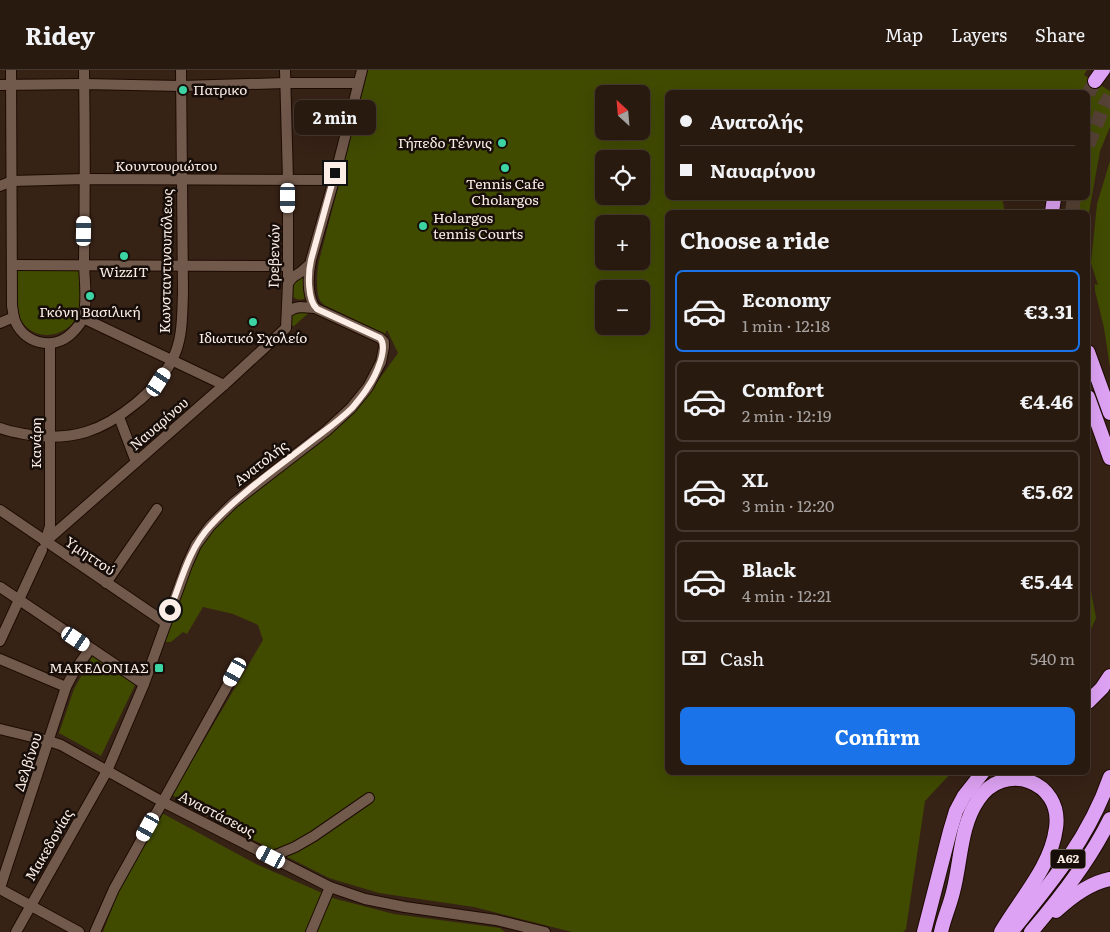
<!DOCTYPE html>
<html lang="en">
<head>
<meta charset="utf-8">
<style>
	body { margin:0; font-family:Literata,serif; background:#35271e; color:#f1f3f6; height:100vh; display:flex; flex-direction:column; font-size:19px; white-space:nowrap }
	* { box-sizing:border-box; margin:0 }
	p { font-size:16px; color:#a5a19f }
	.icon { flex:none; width:28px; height:28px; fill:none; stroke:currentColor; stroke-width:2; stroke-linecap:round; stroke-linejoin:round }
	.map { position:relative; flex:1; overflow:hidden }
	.panel { position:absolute; left:665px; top:140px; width:425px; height:565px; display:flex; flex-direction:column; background:#291a10; border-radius:8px; box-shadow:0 5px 20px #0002,0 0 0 1px #453830 }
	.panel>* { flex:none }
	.guide { position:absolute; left:665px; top:20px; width:425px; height:110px; border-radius:8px; box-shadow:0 5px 20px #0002,0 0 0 1px #453830; display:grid; align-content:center; height:110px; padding:0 15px; background:#291a10 }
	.needle { width:32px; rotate:334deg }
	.fabs { position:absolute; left:595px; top:15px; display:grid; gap:10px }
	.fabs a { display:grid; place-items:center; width:55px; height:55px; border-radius:8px; background:#291a10; box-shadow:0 5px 20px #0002,0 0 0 1px #453830; font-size:25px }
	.end { position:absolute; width:22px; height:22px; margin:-11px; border:6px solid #fceee6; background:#111; box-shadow:0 0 0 2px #111 }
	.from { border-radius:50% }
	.bubble { position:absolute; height:35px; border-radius:8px; background:#291a10; box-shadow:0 5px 20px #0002,0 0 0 1px #453830; font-size:16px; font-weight:700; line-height:35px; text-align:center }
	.car { position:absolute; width:15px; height:30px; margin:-15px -8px; border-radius:6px; box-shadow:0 0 4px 1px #0007; background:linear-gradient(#fff 24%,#345 0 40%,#fff 0 76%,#345 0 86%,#fff 0) }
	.guide b { display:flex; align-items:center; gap:18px; height:48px; font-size:19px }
	.guide b+b { border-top:1px solid #453830 }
	.guide i { width:12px; height:12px; background:#f1f3f6 }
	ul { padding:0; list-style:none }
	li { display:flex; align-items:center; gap:15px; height:82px; margin:0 10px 8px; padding:0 5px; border:2px solid #453830; border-radius:8px }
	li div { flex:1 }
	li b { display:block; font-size:19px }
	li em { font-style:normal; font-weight:700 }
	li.current { border-color:#1a73e8 }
	li>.icon { width:45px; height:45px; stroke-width:1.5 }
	h2 { padding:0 15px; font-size:22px; line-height:60px }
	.pay { display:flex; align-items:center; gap:12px; height:55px; padding:0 15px; font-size:19px }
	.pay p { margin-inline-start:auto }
	.button { display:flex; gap:10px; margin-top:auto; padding:10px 15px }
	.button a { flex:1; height:58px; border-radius:8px; background:#1a73e8; color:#fff; font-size:20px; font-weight:700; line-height:58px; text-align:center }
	header { display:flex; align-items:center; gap:30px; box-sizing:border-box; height:70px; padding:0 25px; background:#291a10; border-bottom:1px solid #453830 }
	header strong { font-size:24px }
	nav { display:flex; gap:28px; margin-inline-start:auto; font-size:18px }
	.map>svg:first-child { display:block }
	.green { fill:#414b00; fill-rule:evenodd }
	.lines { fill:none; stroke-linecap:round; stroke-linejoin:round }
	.highway-tunnel { stroke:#554135; stroke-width:14; stroke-dasharray:14 7; stroke-linecap:butt }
	.minor-casing { stroke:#1d0b02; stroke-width:12 }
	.highway-casing { stroke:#1d0b02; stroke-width:16 }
	.minor { stroke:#71594c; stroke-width:10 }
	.highway { stroke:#dea2f4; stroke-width:14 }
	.route { stroke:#fceee6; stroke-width:6 }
	.poi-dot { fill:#3cd4a3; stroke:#170e09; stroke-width:2 }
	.labels { text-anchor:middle; stroke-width:5; stroke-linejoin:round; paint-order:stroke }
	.shield { fill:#170e09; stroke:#b7aba4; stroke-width:1 }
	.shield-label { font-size:12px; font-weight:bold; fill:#fceee6 }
	.poi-label { font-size:14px; fill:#fceee6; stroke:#170e09 }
	.street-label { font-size:14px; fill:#fceee6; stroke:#170e09 }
</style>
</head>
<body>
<header>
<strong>Ridey</strong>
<nav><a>Map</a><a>Layers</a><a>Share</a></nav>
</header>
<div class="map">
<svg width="1110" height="862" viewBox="0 0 1110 862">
	<rect width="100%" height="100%" fill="#372216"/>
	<g class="green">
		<path d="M 368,0 L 1087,0 L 1084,5 L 1110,21 L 1110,57 L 1100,81 L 1088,148 L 1088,142 L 1066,142 L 1067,128 L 1088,128 L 1088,22 L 668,22 L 668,128 L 1002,128 L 1005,142 L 668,142 L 668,702 L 951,703 L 925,731 L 906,859 L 903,862 L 572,862 L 474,837 L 379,823 L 329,808 L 226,756 L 172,725 L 263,570 L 258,555 L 233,544 L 203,537 L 187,564 L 183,562 L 171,572 L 165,572 L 188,497 L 208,462 L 235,435 L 373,318 L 398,283 L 387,260 L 385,264 L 324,235 C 322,232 320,232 319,228 C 316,221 317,199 319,191 ZM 604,24 L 641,24 L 641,61 L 604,61 ZM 604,89 L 641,89 L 641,126 L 604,126 ZM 604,154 L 641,154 L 641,191 L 604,191 ZM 604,219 L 641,219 L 641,256 L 604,256 Z"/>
		<polygon points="1110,91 1110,297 1104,258 1095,221 1095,214 1098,215 1091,193 1097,134"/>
		<path d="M 79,200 C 79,210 82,234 79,243 C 70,267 35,274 21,250 C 13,236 17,216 17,201 Z"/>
		<path d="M 305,201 L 308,227 C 302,231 296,230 290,225 L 291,213 Z"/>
		<polygon points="311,241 294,256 290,255 290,245 295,242"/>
		<polygon points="1088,505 1096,548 1088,566"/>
		<polygon points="93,585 135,615 101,686 59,663 74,619"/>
		<polygon points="160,742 256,794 336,829 394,844 500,858 505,862 103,862 119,820"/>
	</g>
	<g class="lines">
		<g class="highway-tunnel">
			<polyline points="1088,24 1095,11"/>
			<polyline points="1088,75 1104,36 1110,26"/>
			<polyline points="1072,142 1074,128"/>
		</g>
		<g class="minor-casing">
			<g id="minor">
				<path d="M 11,0 L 12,236 C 13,240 13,244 14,248 C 22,273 53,282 72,263 C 76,259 81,254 83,248 C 88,231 84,208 84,191 C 85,127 85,64 84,0"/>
				<polyline points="0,15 84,14 181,16 285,13 358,13"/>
				<polyline points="0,116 12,111 85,109 334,110"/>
				<polyline points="12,195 288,196"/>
				<polyline points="288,213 293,207 301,202 310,194"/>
				<path d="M 315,238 C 307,225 308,205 311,190 L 334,110 L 362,0"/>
				<polyline points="83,248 224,315"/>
				<polyline points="0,253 14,247"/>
				<polyline points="119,347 136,392"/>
				<path d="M 0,358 C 10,362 19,363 30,365 C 73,371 102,361 135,334 C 150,322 164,307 172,290 C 183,270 182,246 183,223 L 181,0"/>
				<polyline points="0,440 166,553"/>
				<polyline points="45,472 224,315 286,258 288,213 288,110 285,0"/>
				<polyline points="45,472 50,456 50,274"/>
				<polyline points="106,513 157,439"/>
				<polyline points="0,517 144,614"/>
				<polyline points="0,571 42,480"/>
				<polyline points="0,589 66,617"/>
				<polyline points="0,659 49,671 61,675 163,732 330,817 365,829 405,837 496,850 545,862"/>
				<polyline points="271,787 295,777 314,766 369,728"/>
				<polyline points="0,818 66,617 75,600 90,579"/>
				<polyline points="0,819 79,862"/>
				<polyline points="16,862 107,701 144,614 187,495 196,475 210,456 233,433 326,361 351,338 368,317 381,292 384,277 384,272 380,268 315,238 300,237 295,238 287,242"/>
				<polyline points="95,862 114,819 235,602"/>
				<polyline points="311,862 330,817"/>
			</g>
		</g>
		<g class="highway-casing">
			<g id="highway">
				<polyline points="1095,11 1103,0"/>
				<polyline points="1052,142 1054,128"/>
				<polyline points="1088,282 1110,343"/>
				<polyline points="1088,327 1110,388"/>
				<polyline points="1088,632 1102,618 1110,606"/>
				<path d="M 1056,841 C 1071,827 1089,813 1110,809"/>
				<polyline points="924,862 950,761 956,741 964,726 983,702"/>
				<path d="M 941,862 C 944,848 950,835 953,822 C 961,792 960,756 978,730 C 1004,690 1063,711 1056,758 C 1051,797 1020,829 1001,862"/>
				<path d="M 1011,862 C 1051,813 1089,768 1110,707"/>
				<path d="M 1031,862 C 1061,827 1090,790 1110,749"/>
			</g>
		</g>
		<use href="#minor" class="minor"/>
		<use href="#highway" class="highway"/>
	</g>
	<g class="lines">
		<path class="route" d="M 170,540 C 181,511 189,478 211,455 C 239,424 278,397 310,372 C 324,361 339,351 352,338 C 357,332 364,324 368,317 C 375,307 389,278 380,268 L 317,239 C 307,230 308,203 311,190 L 335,103"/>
	</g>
	<g class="poi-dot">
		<circle cx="183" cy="20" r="5"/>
		<circle cx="502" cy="73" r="5"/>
		<circle cx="505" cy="98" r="5"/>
		<circle cx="423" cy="156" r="5"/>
		<circle cx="124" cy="186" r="5"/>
		<circle cx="90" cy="226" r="5"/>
		<circle cx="253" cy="252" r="5"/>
		<rect x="154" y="593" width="10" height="10" rx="2.5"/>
	</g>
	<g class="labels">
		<rect class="shield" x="1050.5" y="779.5" width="35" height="19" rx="4"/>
		<g class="shield-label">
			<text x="1068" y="793">Α62</text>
		</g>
		<g class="poi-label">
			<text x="193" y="25" text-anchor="start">Πατρικο</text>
			<text x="492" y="78" text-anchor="end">Γήπεδο Τέννις</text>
			<text x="505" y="119">Tennis Cafe<tspan x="505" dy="16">Cholargos</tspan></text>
			<text x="433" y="153" text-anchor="start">Holargos<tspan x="433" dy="16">tennis Courts</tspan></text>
			<text x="124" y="207">WizzIT</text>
			<text x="90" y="247">Γκόνη Βασιλική</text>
			<text x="253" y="273">Ιδιωτικό Σχολείο</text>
			<text x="149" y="603" text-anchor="end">ΜΑΚΕΔΟΝΙΑΣ</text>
		</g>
		<g class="street-label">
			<text x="166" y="101">Κουντουριώτου</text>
			<text transform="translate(274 186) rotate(-89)" y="5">Γρεβενών</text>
			<text transform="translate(166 191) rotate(-89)" y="5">Κωνσταντινουπόλεως</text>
			<text transform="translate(159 354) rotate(-41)" y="5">Ναυαρίνου</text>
			<text transform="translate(36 373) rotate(-90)" y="5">Κανάρη</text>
			<text transform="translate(261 393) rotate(-38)" y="5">Ανατολής</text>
			<text transform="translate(90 486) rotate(34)" y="5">Υμηττού</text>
			<text transform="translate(28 692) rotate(-72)" y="5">Δελβίνου</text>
			<text transform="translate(217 744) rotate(27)" y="5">Αναστάσεως</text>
			<text transform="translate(49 775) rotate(-60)" y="5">Μακεδονίας</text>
		</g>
	</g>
</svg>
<div class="fabs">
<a><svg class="needle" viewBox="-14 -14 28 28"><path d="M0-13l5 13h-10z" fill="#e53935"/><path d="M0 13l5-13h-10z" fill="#a5a19f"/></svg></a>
<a><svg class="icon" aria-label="locate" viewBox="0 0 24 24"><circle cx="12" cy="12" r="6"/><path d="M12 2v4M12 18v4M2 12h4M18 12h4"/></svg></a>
<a>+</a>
<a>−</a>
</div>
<i class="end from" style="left:170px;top:540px"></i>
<i class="end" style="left:335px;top:103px"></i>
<div class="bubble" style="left:294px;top:30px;width:82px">2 min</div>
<i class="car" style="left:288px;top:128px;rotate:180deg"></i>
<i class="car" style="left:84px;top:161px;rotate:1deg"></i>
<i class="car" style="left:159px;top:312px;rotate:33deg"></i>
<i class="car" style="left:76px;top:569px;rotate:124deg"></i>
<i class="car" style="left:235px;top:602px;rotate:209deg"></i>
<i class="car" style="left:148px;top:757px;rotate:209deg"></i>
<i class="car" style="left:271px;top:787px;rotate:297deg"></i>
<div class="guide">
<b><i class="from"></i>Ανατολής</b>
<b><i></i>Ναυαρίνου</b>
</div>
<section class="panel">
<h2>Choose a ride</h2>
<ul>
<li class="current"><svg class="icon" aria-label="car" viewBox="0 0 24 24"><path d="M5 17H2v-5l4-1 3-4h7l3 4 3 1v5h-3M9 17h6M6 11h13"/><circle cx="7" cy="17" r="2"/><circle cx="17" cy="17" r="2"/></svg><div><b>Economy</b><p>1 min · 12:18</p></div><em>€3.31</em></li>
<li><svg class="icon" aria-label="car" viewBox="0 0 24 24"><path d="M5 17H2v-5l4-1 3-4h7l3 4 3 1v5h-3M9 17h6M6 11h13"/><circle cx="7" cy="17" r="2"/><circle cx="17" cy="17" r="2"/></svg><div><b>Comfort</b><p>2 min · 12:19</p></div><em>€4.46</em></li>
<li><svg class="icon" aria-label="car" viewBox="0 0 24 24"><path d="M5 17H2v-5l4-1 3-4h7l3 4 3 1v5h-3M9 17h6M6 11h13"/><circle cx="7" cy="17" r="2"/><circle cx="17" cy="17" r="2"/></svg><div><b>XL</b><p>3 min · 12:20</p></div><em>€5.62</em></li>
<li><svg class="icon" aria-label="car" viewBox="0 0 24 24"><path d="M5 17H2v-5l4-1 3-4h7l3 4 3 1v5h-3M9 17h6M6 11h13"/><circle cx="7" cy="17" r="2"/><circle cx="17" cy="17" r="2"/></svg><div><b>Black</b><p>4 min · 12:21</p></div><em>€5.44</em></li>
</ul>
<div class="pay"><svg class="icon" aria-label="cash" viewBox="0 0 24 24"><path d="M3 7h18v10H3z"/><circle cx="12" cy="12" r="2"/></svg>Cash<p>540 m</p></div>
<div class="button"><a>Confirm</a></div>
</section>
</div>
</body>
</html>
